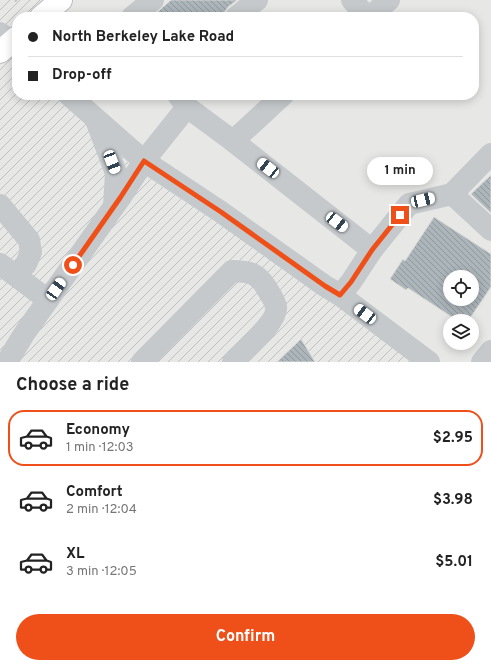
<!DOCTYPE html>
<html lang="en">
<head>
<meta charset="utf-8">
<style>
	body { margin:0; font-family:Overpass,sans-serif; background:#f2f2f2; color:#222; height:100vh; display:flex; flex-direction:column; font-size:15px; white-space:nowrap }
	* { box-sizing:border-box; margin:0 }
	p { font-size:13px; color:#767676 }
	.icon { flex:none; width:22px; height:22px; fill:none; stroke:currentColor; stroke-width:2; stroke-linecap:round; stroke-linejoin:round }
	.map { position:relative; height:362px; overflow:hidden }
	.panel { display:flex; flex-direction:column; background:#fff; flex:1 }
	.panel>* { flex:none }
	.guide { position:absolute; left:12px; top:12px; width:467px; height:88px; border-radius:16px; box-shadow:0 2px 10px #0003; display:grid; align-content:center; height:88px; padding:0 16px; background:#fff }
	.buttons { position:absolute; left:443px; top:270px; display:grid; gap:8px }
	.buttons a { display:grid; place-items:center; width:36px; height:36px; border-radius:50%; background:#fff; box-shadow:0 2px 10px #0003; font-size:20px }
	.end { position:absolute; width:18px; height:18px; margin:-9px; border:5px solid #ef501a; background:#fff; box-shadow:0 0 0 2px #fff }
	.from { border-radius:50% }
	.bubble { position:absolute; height:28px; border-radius:14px; background:#fff; box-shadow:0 2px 10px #0003; font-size:13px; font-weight:700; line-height:28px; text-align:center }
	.car { position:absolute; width:12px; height:24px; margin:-12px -6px; border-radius:5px; box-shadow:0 0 3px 1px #0007; background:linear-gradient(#fff 24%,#345 0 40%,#fff 0 76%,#345 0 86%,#fff 0) }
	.guide b { display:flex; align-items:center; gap:14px; height:38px; font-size:15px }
	.guide b+b { border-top:1px solid #e0e0e0 }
	.guide i { width:10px; height:10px; background:#222 }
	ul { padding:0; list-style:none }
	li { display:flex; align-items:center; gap:12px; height:56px; margin:0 8px 6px; padding:0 8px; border:2px solid transparent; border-radius:16px }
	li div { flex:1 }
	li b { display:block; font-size:15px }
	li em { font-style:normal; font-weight:700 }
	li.current { border-color:#ef501a }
	li>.icon { width:36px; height:36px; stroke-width:1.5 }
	h2 { padding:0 16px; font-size:18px; line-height:48px }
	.button { display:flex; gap:8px; margin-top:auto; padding:8px 16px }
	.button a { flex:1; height:46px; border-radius:24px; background:#ef501a; color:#fff; font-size:16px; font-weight:700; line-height:46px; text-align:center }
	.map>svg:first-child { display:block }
	.built { fill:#e7e8e6; fill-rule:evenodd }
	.industrial { fill:url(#industrial-furrows) }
	.building { fill:url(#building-back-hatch); stroke:#d8d8d5; fill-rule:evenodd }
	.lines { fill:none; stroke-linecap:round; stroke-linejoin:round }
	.major-casing { stroke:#b8bcc0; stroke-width:24 }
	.path { stroke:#bfc1c3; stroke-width:2.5; stroke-dasharray:2 2; stroke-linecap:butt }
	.minor { stroke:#c5c9cc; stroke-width:22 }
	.major { stroke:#fff; stroke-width:22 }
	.route { stroke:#ef501a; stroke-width:5 }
</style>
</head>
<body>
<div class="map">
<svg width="491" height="362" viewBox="0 0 491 362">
	<defs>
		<pattern id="industrial-furrows" width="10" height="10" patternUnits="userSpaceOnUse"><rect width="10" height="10" fill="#e7e8e6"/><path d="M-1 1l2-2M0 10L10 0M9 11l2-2" fill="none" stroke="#bfc1c0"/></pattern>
		<pattern id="building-back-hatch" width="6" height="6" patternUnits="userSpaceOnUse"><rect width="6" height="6" fill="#acb5ba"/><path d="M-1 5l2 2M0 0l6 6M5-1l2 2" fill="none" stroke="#90989d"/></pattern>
	</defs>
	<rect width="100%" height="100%" fill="#f6f6f2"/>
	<path class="built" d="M 61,0 L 491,0 L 491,362 L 429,362 L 69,95 L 474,95 L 474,17 L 41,17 ZM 450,277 L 472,277 L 472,299 L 450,299 ZM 450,321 L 472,321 L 472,343 L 450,343 Z"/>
	<polygon class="industrial" points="0,0 61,0 41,17 17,17 17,95 69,95 429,362 0,362"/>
	<g class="building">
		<polygon points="171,0 237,0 228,7 221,17 152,17"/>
		<polygon points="491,175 491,213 471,194"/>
		<path d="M 434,217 L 491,254 L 491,287 L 468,321 L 458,321 L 408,288 L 406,290 L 390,279 L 403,259 L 405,261 ZM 450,277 L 472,277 L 472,299 L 450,299 Z"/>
		<polygon points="301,339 315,362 277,362"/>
	</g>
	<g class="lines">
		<g class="major-casing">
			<g id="major">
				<polyline points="41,17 61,0"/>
				<polyline points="0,52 17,37"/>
			</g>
		</g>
		<polyline class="path" points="15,0 18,2"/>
		<g class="minor">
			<polyline points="352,0 367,17"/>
			<polyline points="132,17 153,0"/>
			<polyline points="236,17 257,0"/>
			<polyline points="370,17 389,0"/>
			<polyline points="0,33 17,48"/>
			<polyline points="69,95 144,161 221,212 325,286 340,295 429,362"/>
			<polyline points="178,95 187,107 233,141 283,95"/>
			<polyline points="96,120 116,173 114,206"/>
			<polyline points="233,141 372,250"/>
			<polyline points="452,194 491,230"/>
			<polyline points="0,205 29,240 31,252 26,264 16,275"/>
			<polyline points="0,264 48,300"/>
			<polyline points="340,295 351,282 372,250 409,204 452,194 491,154"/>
			<polyline points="7,362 24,334 120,198 144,161 187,107"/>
			<path d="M 142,362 L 232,271 C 250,272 256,272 266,287 C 269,293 275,300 276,307 C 278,322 243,351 233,362"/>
			<polyline points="482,362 491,351"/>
		</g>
		<use href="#major" class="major"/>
	</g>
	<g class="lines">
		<polyline class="route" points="73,265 120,198 144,161 221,212 325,286 340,295 351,282 372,250 400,215"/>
	</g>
</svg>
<div class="buttons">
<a><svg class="icon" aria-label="locate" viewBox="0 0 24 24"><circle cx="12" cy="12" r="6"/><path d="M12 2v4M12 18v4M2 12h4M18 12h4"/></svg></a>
<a><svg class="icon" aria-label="layers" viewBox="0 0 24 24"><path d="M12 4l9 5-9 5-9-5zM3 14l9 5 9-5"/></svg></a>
</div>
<i class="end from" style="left:73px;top:265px"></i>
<i class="end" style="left:400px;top:215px"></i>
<div class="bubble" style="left:367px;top:157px;width:66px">1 min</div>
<i class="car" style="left:112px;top:162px;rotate:159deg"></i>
<i class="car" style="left:268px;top:168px;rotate:308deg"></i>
<i class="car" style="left:423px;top:200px;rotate:77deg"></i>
<i class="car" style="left:337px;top:222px;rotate:128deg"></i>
<i class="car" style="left:56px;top:289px;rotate:35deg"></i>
<i class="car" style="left:365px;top:314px;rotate:307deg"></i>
<div class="guide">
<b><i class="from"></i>North Berkeley Lake Road</b>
<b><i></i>Drop-off</b>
</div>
</div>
<section class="panel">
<h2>Choose a ride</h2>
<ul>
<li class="current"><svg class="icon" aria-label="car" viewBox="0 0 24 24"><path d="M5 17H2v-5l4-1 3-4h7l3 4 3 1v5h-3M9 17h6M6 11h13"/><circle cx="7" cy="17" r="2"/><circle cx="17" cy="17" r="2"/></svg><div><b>Economy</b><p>1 min · 12:03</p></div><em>$2.95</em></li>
<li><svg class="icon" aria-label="car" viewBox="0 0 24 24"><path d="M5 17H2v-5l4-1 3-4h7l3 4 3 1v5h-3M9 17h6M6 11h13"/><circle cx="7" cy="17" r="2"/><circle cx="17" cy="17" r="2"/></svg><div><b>Comfort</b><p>2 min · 12:04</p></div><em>$3.98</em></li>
<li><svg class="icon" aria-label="car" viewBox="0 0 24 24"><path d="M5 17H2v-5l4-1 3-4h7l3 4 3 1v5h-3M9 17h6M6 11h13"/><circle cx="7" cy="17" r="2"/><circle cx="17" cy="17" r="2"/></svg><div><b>XL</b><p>3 min · 12:05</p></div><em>$5.01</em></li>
</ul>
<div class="button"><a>Confirm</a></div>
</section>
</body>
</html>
